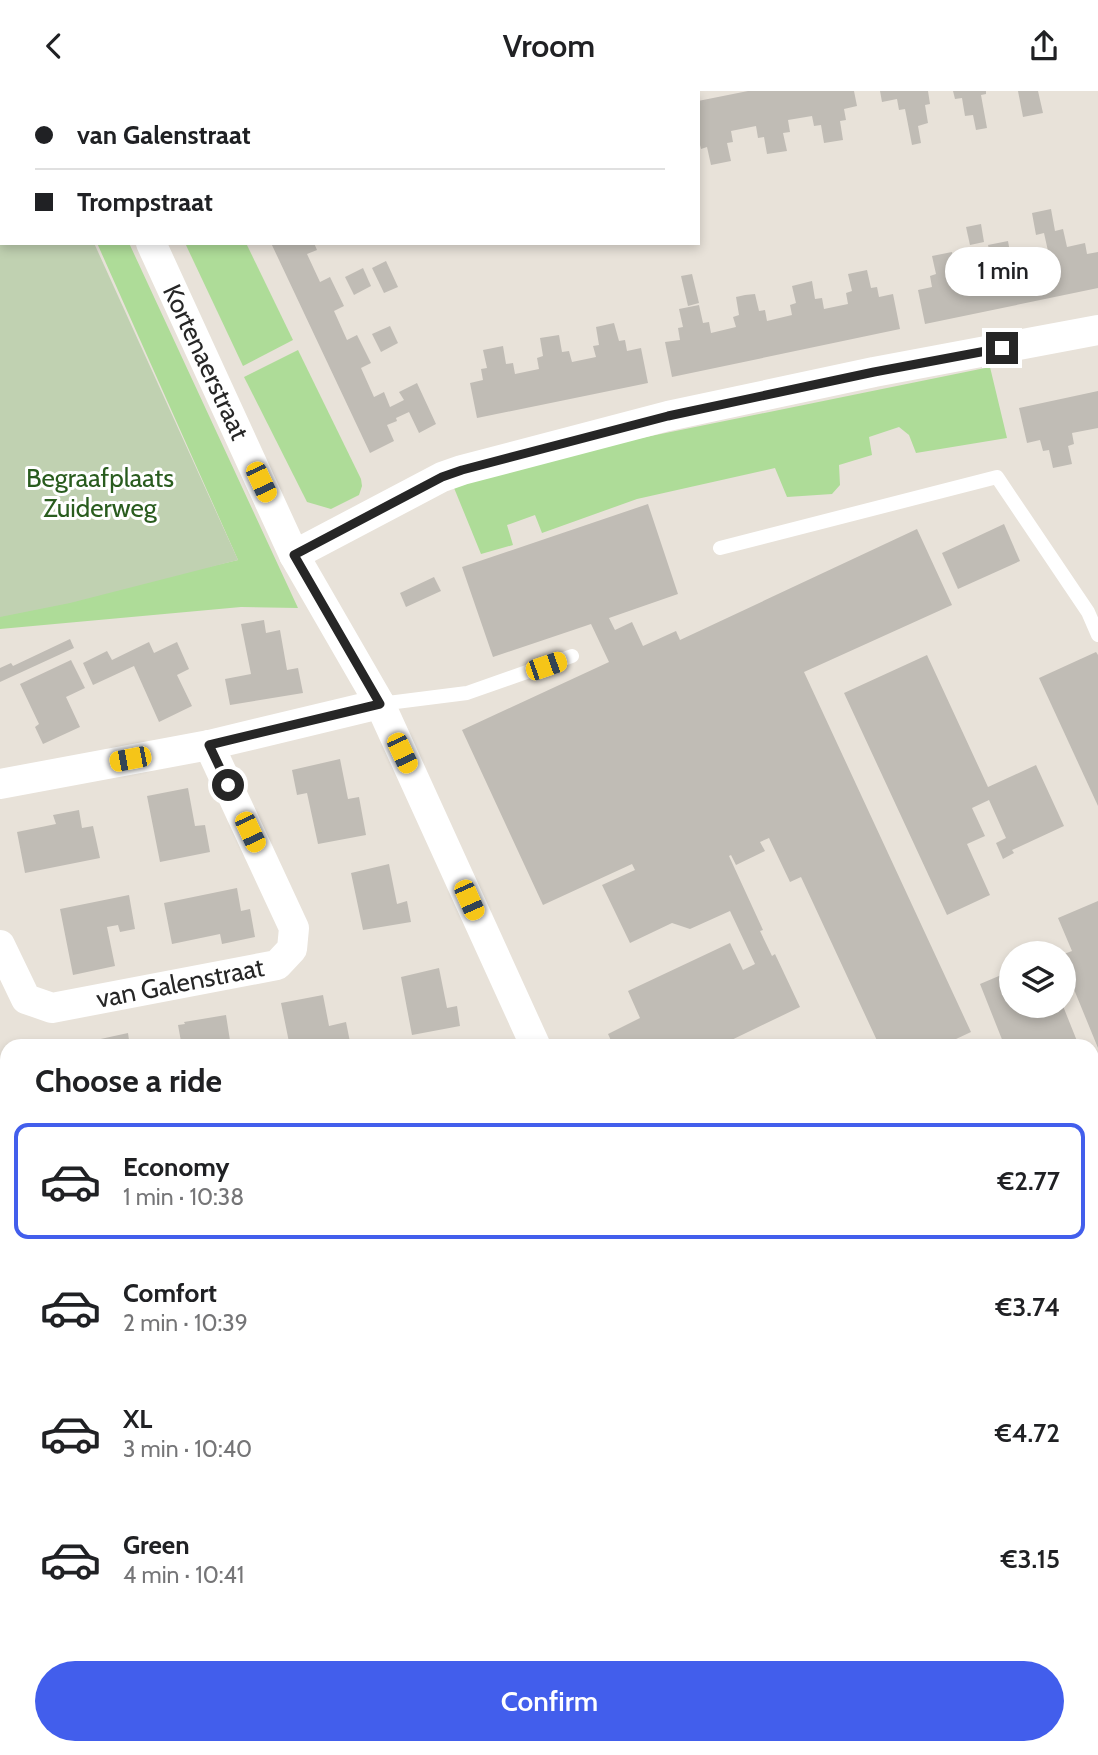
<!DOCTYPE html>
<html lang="en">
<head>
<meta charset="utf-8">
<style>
	body { margin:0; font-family:Cabin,sans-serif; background:#f6f6f6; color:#202124; height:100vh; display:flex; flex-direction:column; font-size:26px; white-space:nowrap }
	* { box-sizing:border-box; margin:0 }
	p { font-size:23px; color:#757577 }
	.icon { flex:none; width:38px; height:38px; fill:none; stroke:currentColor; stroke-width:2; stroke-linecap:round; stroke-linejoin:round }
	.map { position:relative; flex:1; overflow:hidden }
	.drawer { position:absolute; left:0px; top:948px; width:1099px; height:716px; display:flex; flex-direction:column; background:#fff; border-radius:21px 21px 0 0; box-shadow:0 4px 10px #0003 }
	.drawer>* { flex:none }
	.guide { position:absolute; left:0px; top:0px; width:700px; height:154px; box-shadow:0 4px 10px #0003; display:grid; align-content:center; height:154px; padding:0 35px; background:#fff }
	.controls { position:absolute; left:999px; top:850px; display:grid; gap:14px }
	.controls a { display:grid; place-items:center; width:77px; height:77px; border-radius:50%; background:#fff; box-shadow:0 4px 10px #0003; font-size:35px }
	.end { position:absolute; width:32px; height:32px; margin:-16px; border:9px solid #262626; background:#fff; box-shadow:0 0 0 4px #fff }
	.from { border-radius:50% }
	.bubble { position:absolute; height:49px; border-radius:24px; background:#fff; box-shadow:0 4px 10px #0003; font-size:23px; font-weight:600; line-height:49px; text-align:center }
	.car { position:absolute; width:21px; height:42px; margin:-21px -10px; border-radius:9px; box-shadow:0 0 5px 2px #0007; background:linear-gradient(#f5c518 24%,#345 0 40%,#f5c518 0 76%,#345 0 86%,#f5c518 0) }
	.guide b { display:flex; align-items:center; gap:24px; height:66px; font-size:26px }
	.guide b+b { border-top:2px solid #e0e0e0 }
	.guide i { width:18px; height:18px; background:#202124 }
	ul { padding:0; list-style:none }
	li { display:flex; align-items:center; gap:21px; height:116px; margin:0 14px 10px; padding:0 21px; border:4px solid transparent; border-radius:14px }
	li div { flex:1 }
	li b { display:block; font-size:26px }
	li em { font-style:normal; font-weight:600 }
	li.active { border-color:#425eec }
	li>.icon { width:63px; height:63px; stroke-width:1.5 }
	h2 { padding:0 35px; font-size:32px; line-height:84px }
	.cta { display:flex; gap:14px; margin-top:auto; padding:14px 35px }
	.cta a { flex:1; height:80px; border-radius:42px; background:#425eec; color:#fff; font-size:28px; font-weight:600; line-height:80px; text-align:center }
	header { display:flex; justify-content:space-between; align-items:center; height:91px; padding:0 35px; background:#fff; font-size:32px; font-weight:600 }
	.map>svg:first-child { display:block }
	.green { fill:#aedc98 }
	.cemetery { fill:#c0d1b1 }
	.building { fill:#c0bcb5 }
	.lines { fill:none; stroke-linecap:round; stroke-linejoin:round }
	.service { stroke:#fff; stroke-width:14 }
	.minor { stroke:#fff; stroke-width:30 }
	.tertiary { stroke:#fff; stroke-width:37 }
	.route { stroke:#262626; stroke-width:9 }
	.labels { text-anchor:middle; stroke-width:6; stroke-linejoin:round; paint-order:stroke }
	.street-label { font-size:26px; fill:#262626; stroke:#fff }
	.park-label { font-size:26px; fill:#295c1e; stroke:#fff }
</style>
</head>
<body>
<header><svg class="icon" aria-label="back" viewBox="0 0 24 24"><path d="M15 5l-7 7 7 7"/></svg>Vroom<svg class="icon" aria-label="share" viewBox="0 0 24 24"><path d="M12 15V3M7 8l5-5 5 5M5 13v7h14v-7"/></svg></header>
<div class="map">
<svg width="1098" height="1664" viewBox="0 0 1098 1664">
	<rect width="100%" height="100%" fill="#e8e2d9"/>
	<g class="green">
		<polygon points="97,152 129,152 298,517 241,516 0,538 0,524 238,469"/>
		<polygon points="185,152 246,152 293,249 243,275"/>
		<polygon points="298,259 361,388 362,395 359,404 331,418 307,411 244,286"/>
		<polygon points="990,276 1007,347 916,362 909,344 899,336 869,346 872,364 839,374 840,394 832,403 787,406 775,377 637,408 542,442 535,424 507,434 513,454 481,463 452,392 587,358"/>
		<polygon points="7,1502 7,1538 0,1540 0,1504"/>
		<polygon points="7,1641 7,1657 80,1657 82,1664 0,1664 0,1643"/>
	</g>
	<polygon class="cemetery" points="0,0 26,0 27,2 2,2 2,152 94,152 238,469 70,512 0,526"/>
	<g class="building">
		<polygon points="748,0 854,0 857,15 844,18 846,29 840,30 843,49 824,52 821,34 814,35 812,25 788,29 790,41 783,42 787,60 767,63 764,46 758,47 756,35 731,40 733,51 727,52 731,70 711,74 707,56 701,58 698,46 698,10"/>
		<polygon points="880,0 928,0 930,13 925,14 928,32 918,35 921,52 912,54 905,18 899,19 897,8 882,11"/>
		<polygon points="953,0 986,0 986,3 981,4 987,37 976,39 973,24 965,25 962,7 955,8"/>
		<polygon points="1018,0 1038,0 1043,22 1023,26"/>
		<polygon points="1051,118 1055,140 1063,138 1067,156 1085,152 1087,163 1098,161 1098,197 925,233 918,199 932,196 930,185 936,183 932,165 952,161 955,179 961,178 963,189 988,184 986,173 992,171 988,154 1008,150 1011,167 1017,166 1019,177 1044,172 1042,161 1048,160 1044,142 1036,144 1032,122"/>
		<polygon points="981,133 984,151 970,154 966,136"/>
		<polygon points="271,152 314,152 317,159 307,163 320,191 330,186 344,215 334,220 347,249 357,244 371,272 361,277 374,306 384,301 390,316 404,309 399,301 417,292 436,333 419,342 409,321 396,327 397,330 387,334 394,350 370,362"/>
		<polygon points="386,170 398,196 384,202 372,177"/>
		<polygon points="363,177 371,195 354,204 345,186"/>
		<polygon points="867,179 871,197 877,196 879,206 893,203 900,238 672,286 665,251 680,249 678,237 683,236 679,218 699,214 703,232 709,231 711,242 736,236 733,226 739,224 736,206 745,204 755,203 759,220 765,219 767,230 792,224 790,214 796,212 792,195 812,190 815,208 822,207 824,218 848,213 846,202 852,200 848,183"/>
		<polygon points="692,183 699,212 688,215 681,185"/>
		<polygon points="614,232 619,250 625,249 627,260 641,257 648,292 477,327 470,292 483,289 481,278 487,277 483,259 503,255 506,273 513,272 515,283 539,278 537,267 543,265 540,247 559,244 562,261 569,260 572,271 596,266 593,255 599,254 596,236"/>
		<polygon points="390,235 398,252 381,261 372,243"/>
		<polygon points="1098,300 1098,337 1072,342 1074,353 1068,355 1072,373 1053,377 1049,359 1043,360 1040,349 1027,352 1019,317"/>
		<polygon points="648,413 678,503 609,527 615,539 632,531 643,555 676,540 680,549 917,438 952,514 804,581 971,941 939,956 880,956 801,786 790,791 769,747 760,751 765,760 736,774 731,764 729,765 763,839 760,840 772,865 775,863 800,916 717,956 614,956 608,943 640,927 628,900 730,852 743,879 755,873 730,820 690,838 672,832 630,852 602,794 635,779 632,773 543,814 462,639 609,571 591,533 493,566 462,476"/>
		<polygon points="1004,433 1020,470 958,498 942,462"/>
		<polygon points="434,486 441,500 406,516 400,502"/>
		<polygon points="264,529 266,542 280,539 287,579 298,577 303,602 230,614 225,588 251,583 241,533"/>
		<polygon points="70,548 74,557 0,591 0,577 11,572 13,575"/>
		<polygon points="149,551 154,562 177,551 189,578 177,584 192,615 159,631 134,575 93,594 83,572 107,560 112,569"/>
		<polygon points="1096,561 1098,564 1098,715 1039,587"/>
		<polygon points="927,564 988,696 1036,674 1064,735 1012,759 1014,762 1003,768 996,752 1006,747 989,709 972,717 985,745 967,753 990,804 947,824 844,602"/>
		<polygon points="71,569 85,597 66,606 80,636 43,653 35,636 39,633 20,593"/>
		<polygon points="340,668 348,708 359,706 366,744 318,753 307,702 297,704 292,679"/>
		<polygon points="188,697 195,735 205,734 210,761 160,771 147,705"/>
		<polygon points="79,719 82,737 93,735 100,767 25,782 17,741 56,733 53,724"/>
		<polygon points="389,773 397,813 407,810 411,831 363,839 351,782"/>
		<polygon points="237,797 241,820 250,818 255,846 222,853 220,843 172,853 164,812"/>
		<polygon points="129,804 135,838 120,841 118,834 107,836 115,875 73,884 60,818"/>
		<polygon points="1098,810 1098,957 1064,874 1064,863 1072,860 1058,827"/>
		<polygon points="1029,858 1029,863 1016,863 1016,859"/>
		<polygon points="439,877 447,917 457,915 460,935 412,944 401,886"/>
		<polygon points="1006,882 1010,893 1012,892 1012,915 1063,915 1079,955 1005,956 980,893"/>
		<polygon points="323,904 329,935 346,931 351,956 328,956 328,952 311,956 290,956 281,912"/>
		<polygon points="226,924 231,956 182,956 178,934 185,933 184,931"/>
		<polygon points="128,942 130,956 88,956 87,951"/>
		<polygon points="7,966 7,1016 0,1017 0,968"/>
		<polygon points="2,1103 3,1107 7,1105 7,1153 5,1154 0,1144 0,1104"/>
		<polygon points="7,1164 7,1198 2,1199 0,1195 0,1167"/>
		<polygon points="7,1538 7,1604 0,1606 0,1540"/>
		<polygon points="93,1657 130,1657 132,1664 95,1664"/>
		<polygon points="135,1657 159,1657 161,1664 137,1664"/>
		<polygon points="204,1657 220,1657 222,1662 206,1664"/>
		<polygon points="250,1657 272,1657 274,1664 252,1664"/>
		<polygon points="307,1657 329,1657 331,1664 309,1664"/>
		<polygon points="389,1657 415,1657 416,1663 429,1659 428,1657 486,1657 487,1664 371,1664"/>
		<polygon points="498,1657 514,1657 515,1658 499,1662"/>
		<polygon points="811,1657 833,1657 834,1664 808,1664 813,1662"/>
		<polygon points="935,1657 987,1657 988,1660 984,1661 985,1664 937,1664"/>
	</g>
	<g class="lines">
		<g class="service">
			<polyline points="720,457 997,386 1088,521 1098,544"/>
			<polyline points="380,613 467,602 572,565"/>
			<polyline points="547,1657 549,1664"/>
		</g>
		<g class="minor">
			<polyline points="74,0 75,2"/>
			<polyline points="515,2 524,0"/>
			<polyline points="151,152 294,464 380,613 536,956"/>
			<polyline points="294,464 442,386 462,379 668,325 874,281 1098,239"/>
			<polyline points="0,693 209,654 380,613"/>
			<polyline points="0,854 26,908 52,917 277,874 292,858 294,837 209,654"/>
			<polyline points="0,1063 7,1062"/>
			<polyline points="0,1297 7,1312"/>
			<polyline points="0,1629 7,1627"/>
			<polyline points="717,1657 719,1664"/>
			<polyline points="1012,1657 1013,1664"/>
			<polyline points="658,1664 681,1657"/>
		</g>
		<g class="tertiary">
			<polyline points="1092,1174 1098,1173"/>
			<polyline points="1092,1230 1098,1228"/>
			<polyline points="0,1393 7,1392"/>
			<polyline points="0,1452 7,1450"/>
		</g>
	</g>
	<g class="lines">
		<polyline class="route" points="228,694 209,654 380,613 294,464 442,386 462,379 668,325 874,281 1002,257"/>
	</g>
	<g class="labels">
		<g class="street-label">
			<text transform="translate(206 271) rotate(65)" y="9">Kortenaerstraat</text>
			<text transform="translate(180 892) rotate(-11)" y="9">van Galenstraat</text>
		</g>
		<g class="park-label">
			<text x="100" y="396">Begraafplaats<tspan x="100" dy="30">Zuiderweg</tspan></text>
		</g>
	</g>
</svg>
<div class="controls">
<a><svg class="icon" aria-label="layers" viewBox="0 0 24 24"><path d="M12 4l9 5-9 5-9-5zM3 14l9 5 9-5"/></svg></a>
</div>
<i class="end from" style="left:228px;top:694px"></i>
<i class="end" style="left:1002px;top:257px"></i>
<div class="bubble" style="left:945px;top:156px;width:116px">1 min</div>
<i class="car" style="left:261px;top:391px;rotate:155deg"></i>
<i class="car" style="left:546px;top:575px;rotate:71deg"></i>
<i class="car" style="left:402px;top:662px;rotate:155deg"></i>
<i class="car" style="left:130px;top:668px;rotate:259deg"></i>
<i class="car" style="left:250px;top:741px;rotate:155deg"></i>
<i class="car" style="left:469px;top:809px;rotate:156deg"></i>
<div class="guide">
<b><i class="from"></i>van Galenstraat</b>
<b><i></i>Trompstraat</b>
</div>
<section class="drawer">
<h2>Choose a ride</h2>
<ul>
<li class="active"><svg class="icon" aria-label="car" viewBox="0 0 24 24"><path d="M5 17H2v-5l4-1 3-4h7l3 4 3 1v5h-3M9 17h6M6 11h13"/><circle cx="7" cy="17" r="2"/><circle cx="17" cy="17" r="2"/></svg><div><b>Economy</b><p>1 min · 10:38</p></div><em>€2.77</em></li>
<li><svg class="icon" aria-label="car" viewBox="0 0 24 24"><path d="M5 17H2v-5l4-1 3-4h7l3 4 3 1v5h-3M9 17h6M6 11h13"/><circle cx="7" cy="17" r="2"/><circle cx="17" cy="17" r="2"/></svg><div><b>Comfort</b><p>2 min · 10:39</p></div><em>€3.74</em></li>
<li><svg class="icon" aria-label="car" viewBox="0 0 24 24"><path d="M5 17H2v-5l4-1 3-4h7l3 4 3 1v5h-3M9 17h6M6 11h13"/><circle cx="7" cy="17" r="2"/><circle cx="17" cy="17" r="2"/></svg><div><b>XL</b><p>3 min · 10:40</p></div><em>€4.72</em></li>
<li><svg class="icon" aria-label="car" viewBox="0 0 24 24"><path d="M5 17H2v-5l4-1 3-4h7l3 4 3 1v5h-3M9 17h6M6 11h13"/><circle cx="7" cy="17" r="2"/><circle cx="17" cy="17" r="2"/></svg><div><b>Green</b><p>4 min · 10:41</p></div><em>€3.15</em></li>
</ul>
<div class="cta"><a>Confirm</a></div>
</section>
</div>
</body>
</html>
